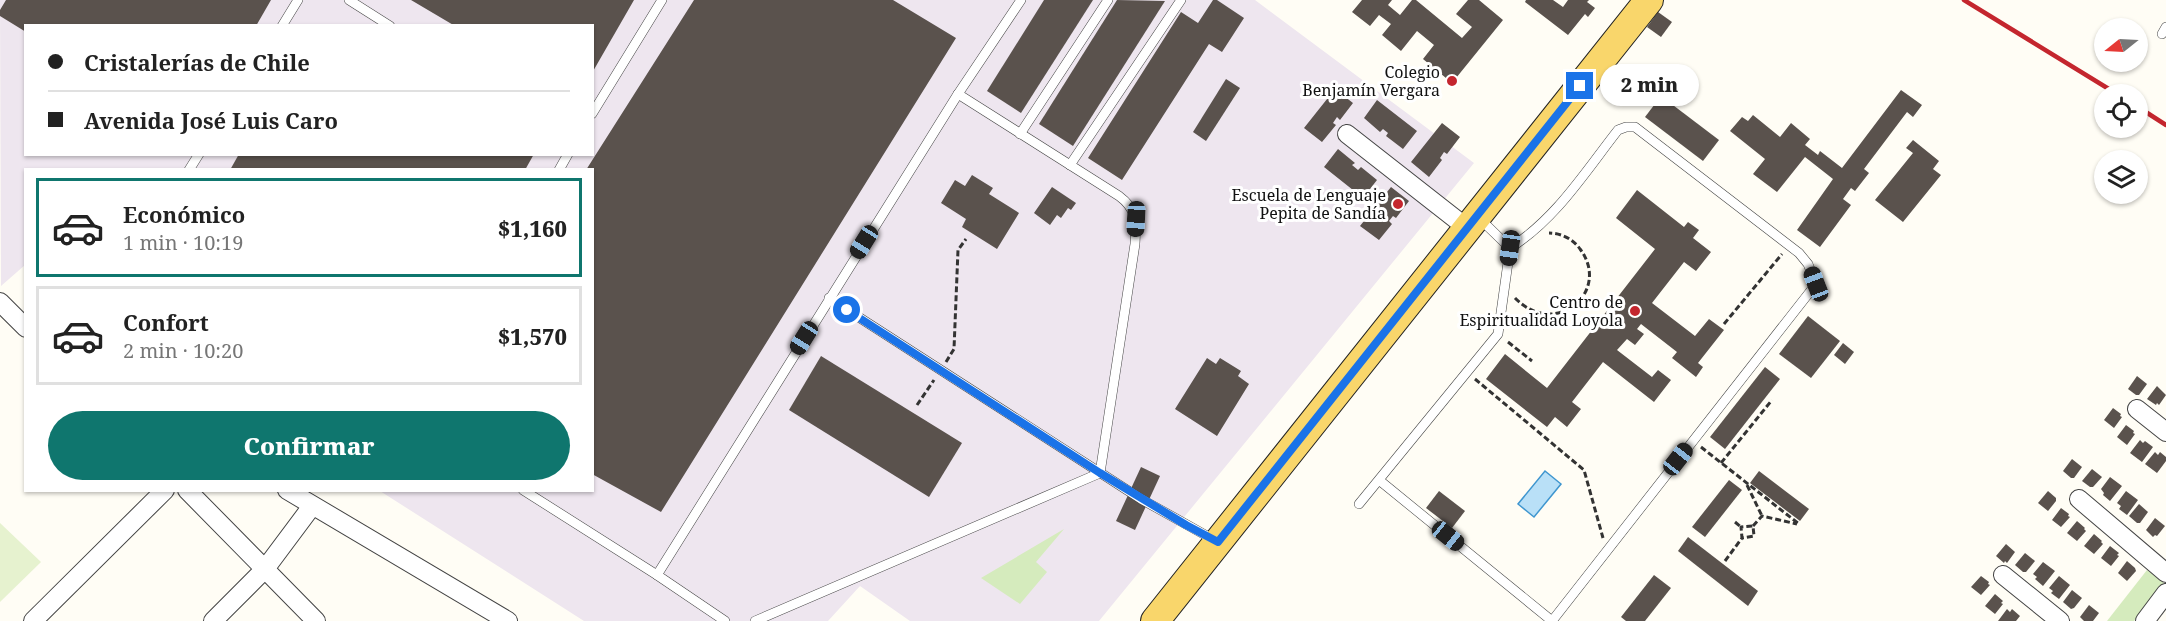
<!DOCTYPE html>
<html lang="es">
<head>
<meta charset="utf-8">
<style>
	body { margin:0; font-family:"Noto Serif",serif; background:#f2f2f2; color:#222; height:100vh; display:flex; flex-direction:column; font-size:22px; white-space:nowrap }
	* { box-sizing:border-box; margin:0 }
	p { font-size:20px; color:#767676 }
	.icon { flex:none; width:33px; height:33px; fill:none; stroke:currentColor; stroke-width:2; stroke-linecap:round; stroke-linejoin:round }
	.map { position:relative; flex:1; overflow:hidden }
	.drawer { position:absolute; left:24px; top:168px; width:570px; height:324px; display:flex; flex-direction:column; background:#fff; border-radius:0px; box-shadow:0 2px 4px #0004 }
	.drawer>* { flex:none }
	.hud { position:absolute; left:24px; top:24px; width:570px; height:132px; border-radius:0px; box-shadow:0 2px 4px #0004; display:grid; align-content:center; height:132px; padding:0 24px; background:#fff }
	.needle { width:39px; rotate:252deg }
	.buttons { position:absolute; left:2094px; top:18px; display:grid; gap:12px }
	.buttons a { display:grid; place-items:center; width:54px; height:54px; border-radius:50%; background:#fff; box-shadow:0 2px 4px #0004; font-size:30px }
	.end { position:absolute; width:27px; height:27px; margin:-14px; border:8px solid #1a73e8; background:#fff; box-shadow:0 0 0 3px #fff }
	.from { border-radius:50% }
	.bubble { position:absolute; height:42px; border-radius:21px; background:#fff; box-shadow:0 2px 4px #0004; font-size:20px; font-weight:800; line-height:42px; text-align:center }
	.car { position:absolute; width:18px; height:36px; margin:-18px -9px; border-radius:8px; box-shadow:0 0 4px 2px #0007; background:linear-gradient(#222 24%,#8ab4d8 0 40%,#222 0 76%,#8ab4d8 0 86%,#222 0) }
	.hud b { display:flex; align-items:center; gap:21px; height:57px; font-size:22px }
	.hud b+b { border-top:2px solid #e0e0e0 }
	.hud i { width:15px; height:15px; background:#222 }
	ul { padding:10px 0 0; list-style:none }
	li { display:flex; align-items:center; gap:18px; height:99px; margin:0 12px 9px; padding:0 12px; border:3px solid #e0e0e0; border-radius:0px }
	li div { flex:1 }
	li b { display:block; font-size:22px }
	li em { font-style:normal; font-weight:800 }
	li.active { border-color:#0f766e }
	li>.icon { width:54px; height:54px; stroke-width:1.5 }
	.cta { display:flex; gap:12px; margin-top:auto; padding:12px 24px }
	.cta a { flex:1; height:69px; border-radius:36px; background:#0f766e; color:#fff; font-size:24px; font-weight:800; line-height:69px; text-align:center }
	.map>svg:first-child { display:block }
	.industrial { fill:#eee6ef; fill-rule:evenodd }
	.green { fill:#d5ebbd }
	.pitch { fill:#e6f2cf }
	.water { fill:#b9e0f7; stroke:#3f96cf; stroke-width:1.5 }
	.building { fill:#5a524d }
	.lines { fill:none; stroke-linecap:round; stroke-linejoin:round }
	.lane-casing { stroke:#444; stroke-width:10 }
	.street-casing { stroke:#444; stroke-width:20 }
	.primary-casing { stroke:#222; stroke-width:30 }
	.path { stroke:#333; stroke-width:3; stroke-dasharray:6 3; stroke-linecap:butt }
	.lane { stroke:#fff; stroke-width:9 }
	.street { stroke:#fff; stroke-width:18 }
	.primary { stroke:#f9d66b; stroke-width:28 }
	.rail { stroke:#c4262e; stroke-width:4.5 }
	.route { stroke:#1a73e8; stroke-width:8 }
	.poi-dot { fill:#c4262e; stroke:#fff; stroke-width:2 }
	.labels { text-anchor:middle; stroke-width:6; stroke-linejoin:round; paint-order:stroke }
	.poi-label { font-size:16px; fill:#111; stroke:#fff; text-anchor:end }
</style>
</head>
<body>
<div class="map">
<svg width="2166" height="621" viewBox="0 0 2166 621">
	<rect width="100%" height="100%" fill="#fffdf5"/>
	<path class="industrial" d="M 0,0 L 1255,0 L 1474,163 L 1099,621 L 910,621 L 860,586 L 828,621 L 584,621 L 380,491 L 592,490 L 592,170 L 26,170 L 25,265 L 1,286 ZM 26,26 L 592,26 L 592,154 L 26,154 Z"/>
	<g class="green">
		<polygon points="1064,529 1036,562 1047,572 1020,604 981,578"/>
		<polygon points="2147,570 2164,583 2134,621 2107,621"/>
	</g>
	<polygon class="pitch" points="0,523 41,562 0,602"/>
	<polygon class="water" points="1545,471 1561,484 1534,517 1518,504"/>
	<g class="building">
		<polygon points="6,0 271,0 256,26 26,26 26,32 0,16 0,10"/>
		<polygon points="411,0 634,0 592,73 592,26 455,26"/>
		<polygon points="694,0 893,0 956,38 661,512 592,474 592,170 586,170"/>
		<polygon points="1044,0 1093,0 1021,113 987,91"/>
		<polygon points="1117,0 1165,1 1073,146 1039,124"/>
		<polygon points="1213,0 1217,0 1244,18 1222,52 1209,44 1122,180 1088,158 1181,12 1198,23"/>
		<polygon points="1362,0 1392,0 1388,5 1400,15 1412,0 1416,0 1462,38 1472,27 1456,14 1468,0 1479,0 1503,20 1452,83 1423,59 1434,45 1417,31 1401,51 1382,35 1391,24 1379,15 1370,26 1352,12"/>
		<polygon points="1526,0 1553,0 1563,7 1568,0 1589,0 1587,2 1595,8 1588,17 1585,14 1568,35 1525,2"/>
		<polygon points="1658,12 1672,22 1661,37 1647,27"/>
		<polygon points="1226,79 1240,88 1206,141 1193,132"/>
		<polygon points="1335,89 1353,103 1340,120 1337,117 1333,123 1336,125 1322,142 1304,128"/>
		<polygon points="1901,90 1922,105 1913,117 1907,112 1864,169 1869,173 1855,191 1851,188 1843,199 1851,205 1820,247 1797,230 1833,179 1805,157 1777,192 1753,174 1765,159 1730,131 1742,117 1748,121 1753,115 1780,137 1791,123 1810,139 1805,145 1818,155 1820,151 1842,168"/>
		<polygon points="1661,96 1719,140 1703,161 1645,117"/>
		<polygon points="1377,100 1417,131 1403,149 1386,136 1388,133 1383,129 1380,132 1364,118"/>
		<polygon points="1442,123 1460,137 1447,154 1444,152 1440,158 1442,160 1429,177 1411,162"/>
		<polygon points="1913,140 1939,161 1933,169 1941,175 1903,222 1875,200 1913,153 1906,148"/>
		<polygon points="1338,149 1355,163 1352,165 1358,170 1361,167 1377,180 1363,198 1324,167"/>
		<polygon points="239,154 534,154 525,170 230,170"/>
		<polygon points="972,175 993,188 989,194 1019,213 997,249 962,227 966,219 941,203 955,180 965,186"/>
		<polygon points="1052,187 1076,203 1071,210 1068,208 1061,218 1057,215 1050,225 1034,213"/>
		<polygon points="1391,187 1409,201 1396,218 1393,216 1389,221 1392,224 1379,240 1360,226"/>
		<polygon points="1637,190 1684,227 1688,222 1699,230 1693,238 1711,252 1696,271 1684,262 1652,303 1695,336 1709,319 1724,330 1698,363 1703,367 1696,377 1672,358 1677,352 1641,324 1637,329 1644,334 1635,345 1627,339 1617,350 1652,377 1658,370 1671,380 1654,402 1603,362 1572,402 1581,409 1567,427 1555,417 1547,427 1486,379 1505,354 1547,388 1655,249 1616,218"/>
		<polygon points="1808,316 1840,341 1811,378 1779,354"/>
		<polygon points="1843,343 1854,352 1845,364 1834,355"/>
		<polygon points="821,356 962,443 929,497 789,410"/>
		<polygon points="1207,358 1216,364 1220,358 1241,371 1238,376 1249,384 1217,436 1175,409"/>
		<polygon points="1765,367 1780,379 1725,449 1710,437"/>
		<polygon points="2137,376 2147,384 2139,395 2136,395 2128,389"/>
		<polygon points="2157,386 2166,395 2159,405 2157,403 2156,405 2147,399"/>
		<polygon points="2113,408 2121,414 2120,416 2122,417 2114,428 2104,420"/>
		<polygon points="2126,425 2134,431 2133,433 2135,434 2127,445 2117,437"/>
		<polygon points="2140,440 2143,443 2145,441 2153,447 2142,462 2130,453"/>
		<polygon points="2155,452 2158,455 2160,452 2166,457 2166,461 2157,473 2145,464"/>
		<polygon points="2072,459 2082,467 2074,478 2071,478 2063,471"/>
		<polygon points="1141,467 1160,476 1135,530 1116,521"/>
		<polygon points="2092,469 2102,477 2093,487 2090,487 2082,481"/>
		<polygon points="1759,471 1809,509 1800,521 1750,483"/>
		<polygon points="2110,477 2122,486 2110,501 2103,495 2104,493 2101,489"/>
		<polygon points="1729,480 1742,490 1705,537 1692,527"/>
		<polygon points="1439,491 1465,511 1452,528 1426,508"/>
		<polygon points="2048,491 2056,498 2056,501 2048,511 2038,503"/>
		<polygon points="2126,491 2138,500 2127,515 2119,509 2121,506 2117,503"/>
		<polygon points="2139,504 2148,512 2140,523 2137,523 2129,516"/>
		<polygon points="2061,508 2069,514 2068,516 2070,517 2061,527 2052,520"/>
		<polygon points="2155,518 2165,526 2157,536 2155,535 2153,537 2146,530"/>
		<polygon points="2077,521 2085,528 2084,529 2086,531 2077,541 2067,533"/>
		<polygon points="2094,534 2102,541 2101,542 2103,544 2094,554 2084,546"/>
		<polygon points="1688,537 1758,591 1748,606 1678,551"/>
		<polygon points="2006,544 2015,552 2007,563 2005,561 2004,563 1996,556"/>
		<polygon points="2110,546 2119,553 2117,555 2119,556 2111,566 2101,558"/>
		<polygon points="2025,553 2035,561 2026,572 2023,572 2015,565"/>
		<polygon points="2127,561 2135,568 2136,571 2127,581 2118,573"/>
		<polygon points="2043,562 2055,571 2043,586 2035,579 2037,577 2033,574"/>
		<polygon points="1654,575 1671,588 1645,621 1626,621 1621,617"/>
		<polygon points="1981,576 1989,582 1988,584 1990,585 1981,595 1971,587"/>
		<polygon points="2059,576 2070,585 2059,599 2051,593 2053,591 2049,588"/>
		<polygon points="2072,590 2082,598 2074,608 2071,609 2063,602"/>
		<polygon points="1995,594 2003,601 2001,603 2003,604 1995,614 1985,606"/>
		<polygon points="2089,605 2099,613 2093,621 2084,621 2080,617"/>
		<polygon points="2007,609 2010,612 2012,609 2020,616 2016,621 1998,621"/>
	</g>
	<g class="lines">
		<g class="lane-casing">
			<g id="lane">
				<polyline points="349,0 390,26"/>
				<polyline points="282,26 298,0"/>
				<polyline points="2162,34 2166,27"/>
				<polyline points="592,114 662,0"/>
				<polyline points="1020,134 1108,0"/>
				<polyline points="1070,165 1181,0"/>
				<polyline points="189,170 199,154"/>
				<polyline points="559,170 568,154"/>
				<polyline points="1478,217 1510,248"/>
				<polyline points="829,298 1141,499 1216,541"/>
				<polyline points="523,490 657,575 725,621"/>
				<path d="M 1359,504 L 1498,334 L 1510,248 C 1556,219 1585,172 1618,130 L 1626,127 L 1635,127 L 1799,253 L 1808,264 L 1816,284 L 1552,621 L 1379,480"/>
				<polyline points="657,575 958,94 1021,0"/>
				<path d="M 755,621 L 1100,473 L 1135,244 C 1136,223 1138,210 1119,196 L 958,94"/>
			</g>
		</g>
		<g class="street-casing">
			<g id="street">
				<polyline points="1347,134 1467,228"/>
				<polyline points="0,302 26,328"/>
				<polyline points="2137,409 2166,432"/>
				<polyline points="187,490 316,621"/>
				<polyline points="287,490 508,621"/>
				<polyline points="2079,499 2166,573"/>
				<polyline points="2003,575 2060,621"/>
				<polyline points="33,621 165,490"/>
				<polyline points="213,621 265,569 312,506"/>
				<polyline points="2145,621 2166,593"/>
			</g>
		</g>
		<g class="primary-casing">
			<polyline id="primary" points="1155,621 1649,0"/>
		</g>
		<g class="path">
			<path d="M 1515,298 C 1556,340 1612,291 1580,249 C 1573,239 1561,233 1549,233"/>
			<polyline points="1724,324 1782,254"/>
			<polyline points="1508,342 1532,361"/>
			<polyline points="946,362 954,349 958,250 966,239"/>
			<polyline points="1475,379 1584,470 1603,538"/>
			<polyline points="917,405 934,380"/>
			<polyline points="1701,447 1799,524"/>
			<polyline points="1721,463 1772,400"/>
			<polyline points="1747,485 1762,516"/>
			<polyline points="1735,522 1741,527"/>
			<polyline points="1753,526 1762,516 1797,524"/>
			<polyline points="1725,561 1742,538 1741,527 1753,526 1754,536 1742,538"/>
		</g>
		<use href="#lane" class="lane"/>
		<use href="#street" class="street"/>
		<use href="#primary" class="primary"/>
		<g class="rail">
			<polyline points="1964,0 2117,94"/>
			<polyline points="2138,107 2166,125"/>
		</g>
	</g>
	<g class="lines">
		<polyline class="route" points="847,310 1100,473 1186,525 1218,542 1580,86"/>
	</g>
	<g class="poi-dot">
		<circle cx="1452" cy="81" r="6"/>
		<circle cx="1398" cy="204" r="6"/>
		<circle cx="1635" cy="311" r="6"/>
	</g>
	<g class="labels">
		<g class="poi-label">
			<text x="1440" y="78">Colegio<tspan x="1440" dy="18">Benjamín Vergara</tspan></text>
			<text x="1386" y="201">Escuela de Lenguaje<tspan x="1386" dy="18">Pepita de Sandía</tspan></text>
			<text x="1623" y="308">Centro de<tspan x="1623" dy="18">Espiritualidad Loyola</tspan></text>
		</g>
	</g>
</svg>
<div class="buttons">
<a><svg class="needle" viewBox="-14 -14 28 28"><path d="M0-13l5 13h-10z" fill="#e53935"/><path d="M0 13l5-13h-10z" fill="#767676"/></svg></a>
<a><svg class="icon" aria-label="locate" viewBox="0 0 24 24"><circle cx="12" cy="12" r="6"/><path d="M12 2v4M12 18v4M2 12h4M18 12h4"/></svg></a>
<a><svg class="icon" aria-label="layers" viewBox="0 0 24 24"><path d="M12 4l9 5-9 5-9-5zM3 14l9 5 9-5"/></svg></a>
</div>
<i class="end from" style="left:847px;top:310px"></i>
<i class="end" style="left:1580px;top:86px"></i>
<div class="bubble" style="left:1600px;top:64px;width:99px">2 min</div>
<i class="car" style="left:1136px;top:219px;rotate:183deg"></i>
<i class="car" style="left:864px;top:242px;rotate:212deg"></i>
<i class="car" style="left:1510px;top:248px;rotate:188deg"></i>
<i class="car" style="left:1816px;top:284px;rotate:339deg"></i>
<i class="car" style="left:804px;top:338px;rotate:212deg"></i>
<i class="car" style="left:1678px;top:459px;rotate:38deg"></i>
<i class="car" style="left:1448px;top:536px;rotate:129deg"></i>
<div class="hud">
<b><i class="from"></i>Cristalerías de Chile</b>
<b><i></i>Avenida José Luis Caro</b>
</div>
<section class="drawer">
<ul>
<li class="active"><svg class="icon" aria-label="car" viewBox="0 0 24 24"><path d="M5 17H2v-5l4-1 3-4h7l3 4 3 1v5h-3M9 17h6M6 11h13"/><circle cx="7" cy="17" r="2"/><circle cx="17" cy="17" r="2"/></svg><div><b>Económico</b><p>1 min · 10:19</p></div><em>$1,160</em></li>
<li><svg class="icon" aria-label="car" viewBox="0 0 24 24"><path d="M5 17H2v-5l4-1 3-4h7l3 4 3 1v5h-3M9 17h6M6 11h13"/><circle cx="7" cy="17" r="2"/><circle cx="17" cy="17" r="2"/></svg><div><b>Confort</b><p>2 min · 10:20</p></div><em>$1,570</em></li>
</ul>
<div class="cta"><a>Confirmar</a></div>
</section>
</div>
</body>
</html>
